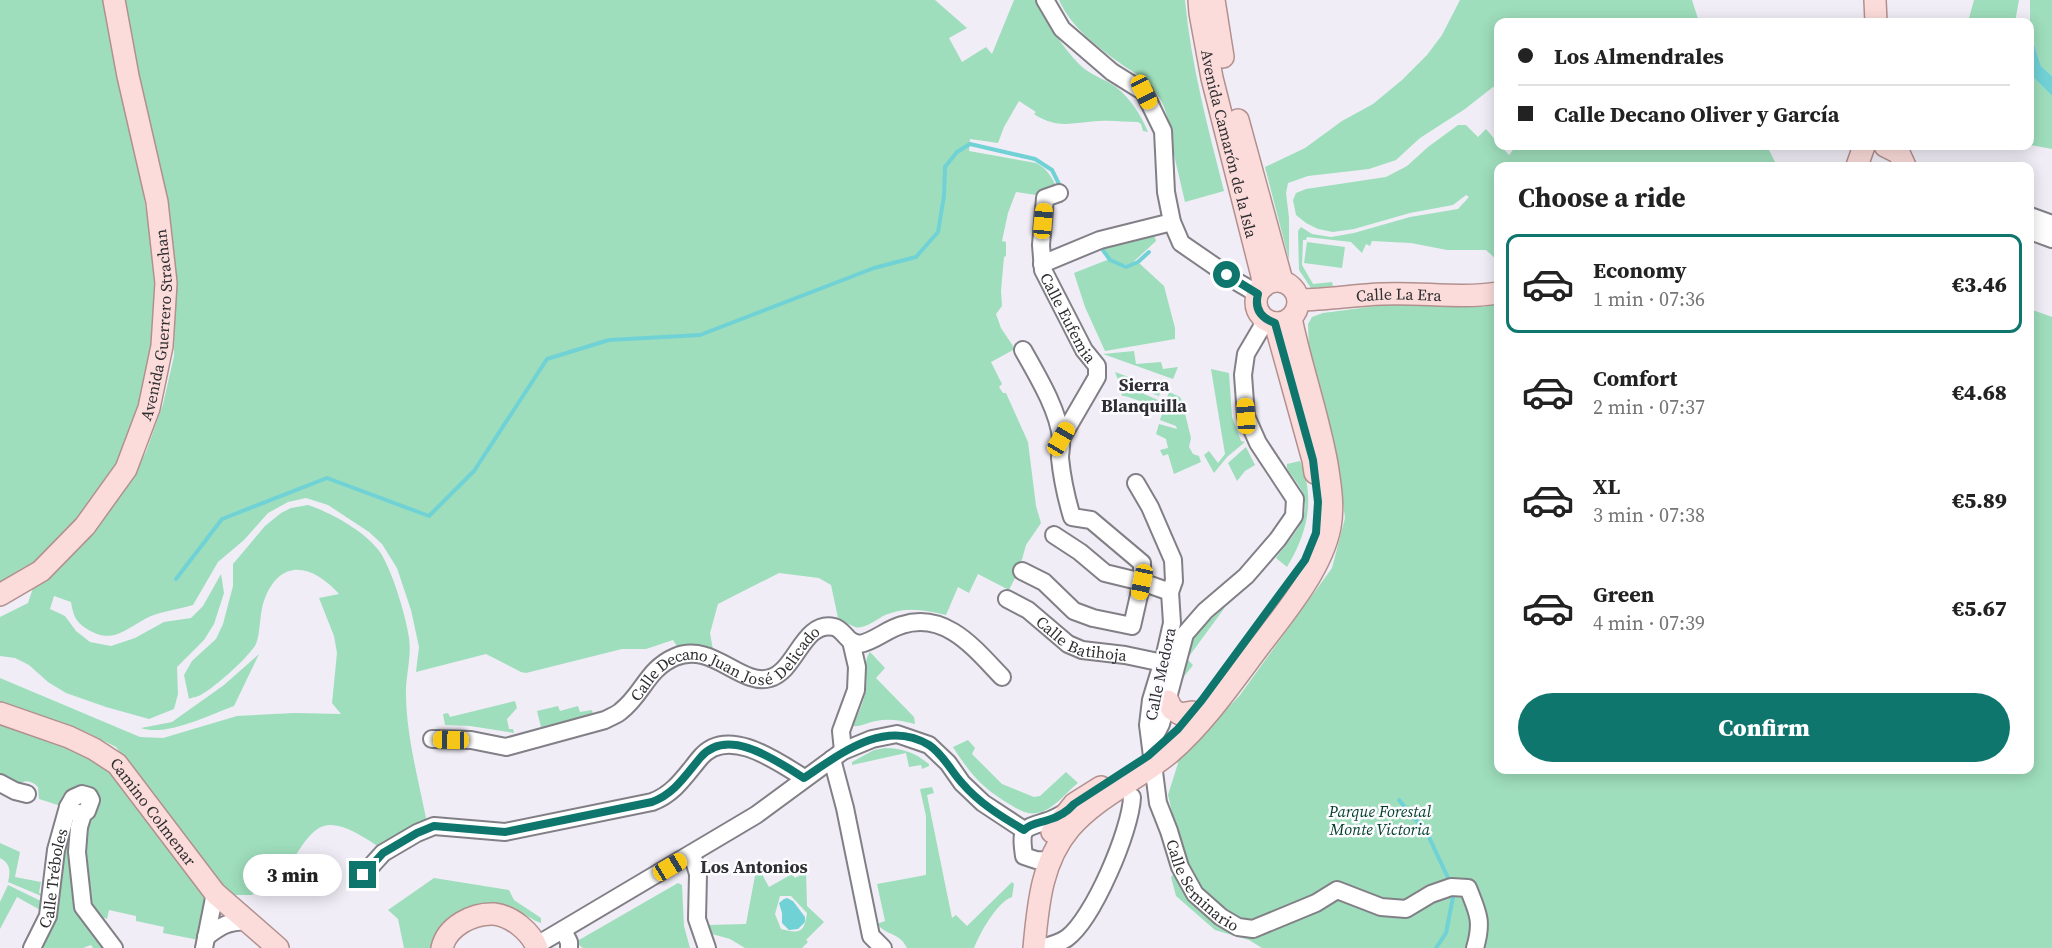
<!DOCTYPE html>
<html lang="en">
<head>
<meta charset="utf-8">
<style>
	body { margin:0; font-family:"Source Serif 4",serif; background:#f6f6f6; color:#222; height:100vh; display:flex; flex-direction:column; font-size:22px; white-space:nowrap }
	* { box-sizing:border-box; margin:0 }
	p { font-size:20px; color:#767676 }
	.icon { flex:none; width:33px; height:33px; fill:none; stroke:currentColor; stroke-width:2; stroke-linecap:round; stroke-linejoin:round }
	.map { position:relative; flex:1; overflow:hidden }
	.drawer { position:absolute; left:1494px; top:162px; width:540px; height:612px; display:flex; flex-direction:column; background:#fff; border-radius:12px; box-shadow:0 3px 15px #0003 }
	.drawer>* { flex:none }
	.guide { position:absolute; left:1494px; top:18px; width:540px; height:132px; border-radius:12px; box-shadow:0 3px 15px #0003; display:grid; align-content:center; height:132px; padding:0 24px; background:#fff }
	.end { position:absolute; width:27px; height:27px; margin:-14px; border:8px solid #0f766e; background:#fff; box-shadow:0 0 0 3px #fff }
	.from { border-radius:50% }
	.bubble { position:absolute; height:42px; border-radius:21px; background:#fff; box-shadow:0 3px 15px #0003; font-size:20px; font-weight:800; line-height:42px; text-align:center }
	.car { position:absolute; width:18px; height:36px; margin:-18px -9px; border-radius:8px; box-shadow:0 0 4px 2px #0007; background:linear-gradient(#f5c518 24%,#345 0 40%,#f5c518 0 76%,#345 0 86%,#f5c518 0) }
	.guide b { display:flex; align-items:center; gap:21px; height:57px; font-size:22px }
	.guide b+b { border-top:2px solid #e0e0e0 }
	.guide i { width:15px; height:15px; background:#222 }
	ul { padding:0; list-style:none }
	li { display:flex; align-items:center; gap:18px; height:99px; margin:0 12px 9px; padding:0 12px; border:3px solid transparent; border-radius:12px }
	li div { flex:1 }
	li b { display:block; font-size:22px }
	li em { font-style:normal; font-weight:800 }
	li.active { border-color:#0f766e }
	li>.icon { width:54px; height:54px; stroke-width:1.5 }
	h2 { padding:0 24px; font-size:27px; line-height:72px }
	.action { display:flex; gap:12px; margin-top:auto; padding:12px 24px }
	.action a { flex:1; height:69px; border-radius:36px; background:#0f766e; color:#fff; font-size:24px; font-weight:800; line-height:69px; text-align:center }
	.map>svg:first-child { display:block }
	.green { fill:#9edebc; fill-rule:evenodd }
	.water { fill:#71d2d6 }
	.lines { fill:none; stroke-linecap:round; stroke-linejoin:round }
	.stream { stroke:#71d2d6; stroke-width:4 }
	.minor-casing { stroke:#827f87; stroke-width:20 }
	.major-casing { stroke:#b2908f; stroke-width:24 }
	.minor { stroke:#fff; stroke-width:16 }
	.major { stroke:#fbdcda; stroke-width:21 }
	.route { stroke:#0f766e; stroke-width:8 }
	.labels { text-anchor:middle; stroke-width:5; stroke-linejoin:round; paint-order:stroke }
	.street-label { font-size:16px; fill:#2f2e31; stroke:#fcfbff }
	.park-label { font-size:16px; font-style:italic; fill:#003e26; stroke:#fcfbff }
	.neighbourhood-label { font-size:18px; font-weight:bold; fill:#2f2e31; stroke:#fcfbff }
</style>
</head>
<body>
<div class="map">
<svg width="2052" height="948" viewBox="0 0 2052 948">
	<rect width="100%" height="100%" fill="#f0edf6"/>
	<g class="green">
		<path d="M 0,0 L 105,0 C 117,61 129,122 141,183 C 147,216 156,253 157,286 C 159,314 154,340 148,367 C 140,404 129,441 110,474 C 84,519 43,559 0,587 Z"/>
		<path d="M 123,0 L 935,0 L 967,28 L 949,38 L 962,62 L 986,47 L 992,54 L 1014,0 L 1035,0 C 1048,23 1061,46 1080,65 C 1090,75 1105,79 1116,87 C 1131,99 1141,115 1148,132 L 1143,131 L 1141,124 L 1138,122 C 1126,122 1112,120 1099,121 C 1073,122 1058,130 1034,114 L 1036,112 L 1019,101 L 1004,127 L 998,143 L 970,139 L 969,151 L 1036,163 C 1048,169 1052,178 1058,190 L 1043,196 L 1016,192 L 1008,213 L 1002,241 L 1006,242 L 1006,256 L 1004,257 L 1001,291 L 1002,306 L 996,314 L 1001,328 L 1015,349 L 991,362 L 1002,384 L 999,387 L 1003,393 L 1006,393 L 1028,442 L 1036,506 L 1041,523 L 1026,545 L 1019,570 L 1009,590 L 978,574 L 969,593 L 958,587 L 946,615 C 925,610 906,606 885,615 C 877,619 864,630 855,627 C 849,625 844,620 838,618 L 831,585 L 819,578 L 779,573 L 718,604 L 710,633 L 713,650 L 678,648 L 673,640 L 646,649 L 622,649 L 526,673 L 521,672 L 486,654 L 416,672 L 419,647 L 411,610 L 397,568 L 382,544 L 369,532 L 328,505 L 306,498 L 288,502 L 268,513 L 244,540 L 218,562 L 193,605 C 179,609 164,611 151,616 C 127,627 114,646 87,629 C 75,622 73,614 71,602 L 54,596 L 50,609 L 65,616 L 76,631 L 90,642 L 111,646 L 135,638 L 164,622 L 191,618 L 203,606 L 221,574 L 224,593 L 214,624 L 204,640 L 177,667 L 178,694 L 174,709 L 149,719 L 106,707 L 66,693 L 48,682 L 29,665 L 15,658 L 0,656 L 0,617 L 28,603 L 33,588 L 82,546 L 129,483 L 146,452 L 163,404 L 174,356 L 175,267 L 164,201 Z"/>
		<path d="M 1059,0 L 1185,0 C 1191,65 1208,128 1224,191 L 1185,202 L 1168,129 L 1170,128 C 1167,115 1164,103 1156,93 C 1148,81 1135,73 1124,66 C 1099,48 1072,29 1059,0 Z"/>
		<polygon points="1460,0 1692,0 1699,22 1498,22 1498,86 1493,87 1465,109 1420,138 1396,160 1369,169 1308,176 1288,183 1286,193 1289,218 1289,260 1265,167 1305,148 1342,121 1373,104 1402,80 1427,55 1442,35"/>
		<polygon points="1974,0 2019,0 2015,22 1968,22"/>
		<polygon points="2030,0 2052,0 2052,76 2041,66 2030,31"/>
		<polygon points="2030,74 2052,96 2052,149 2030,145"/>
		<polygon points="1458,125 1466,125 1478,137 1486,129 1498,143 1498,146 1501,146 1509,155 1516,146 1767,146 1777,166 1498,166 1498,261 1486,250 1447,250 1411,243 1372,241 1370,246 1366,244 1362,253 1351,242 1307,237 1306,240 1303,240 1302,265 1313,284 1332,282 1333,286 1311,288 1299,270 1298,231 1301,227 1312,234 1331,237 1354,233 1410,217 1458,209 1469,197 1466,195 1453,205 1410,213 1354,229 1333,232 1318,229 1306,223 1296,215 1293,200 1296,193 1306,189 1386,177 1407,166 1428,147"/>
		<path d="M 1153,231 L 1156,241 L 1130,265 C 1116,265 1107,258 1102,245 Z"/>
		<polygon points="1307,242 1345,247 1342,268 1304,263"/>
		<polygon points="1107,260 1125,268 1139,263 1164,286 1175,328 1175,339 1105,351 1085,307 1074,273"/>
		<polygon points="1399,303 1484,307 1498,303 1498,770 2030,770 2030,309 2052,317 2052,948 1262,948 1249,940 1215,930 1176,896 1171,877 1184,862 1168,795 1179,760 1240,695 1332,568 1345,518 1339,472 1309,353 1308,324 1312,317 1323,313"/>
		<polygon points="1134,351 1136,364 1161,362 1163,369 1178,367 1173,379 1103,354"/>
		<polygon points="1211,369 1229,373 1232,417 1241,441 1245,442 1227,457 1214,473 1204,455 1209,451 1218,463 1225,454"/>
		<polygon points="1115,372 1161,389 1159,396 1145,391 1144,394 1158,400 1156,406 1125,396 1122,396 1120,387 1135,392 1136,388 1119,382"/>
		<polygon points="1169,392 1180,397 1182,401 1191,438 1189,447 1193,454 1199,456 1201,462 1174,474 1168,454 1163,456 1160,450 1168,448 1166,439 1156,434 1159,424 1177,429 1176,426 1160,420"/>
		<polygon points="1246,447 1255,465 1245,471 1237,481 1228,463"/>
		<path d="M 1300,461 C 1316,499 1307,534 1287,567 L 1276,558 C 1288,541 1311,520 1304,496 C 1301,486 1292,477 1287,468 L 1287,464 Z"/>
		<path d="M 308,505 C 330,512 366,532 380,552 C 392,570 406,616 409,638 C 412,657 405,678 406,697 C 407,739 419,782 427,823 L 381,848 C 366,839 337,817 319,828 C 308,835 301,847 294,858 L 283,856 L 252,895 L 234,895 L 204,867 L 116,747 L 86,732 L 0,704 L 0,678 L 140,737 L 163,738 L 237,716 L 294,713 L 341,714 L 332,703 L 337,653 L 334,636 L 319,598 L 339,594 C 314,566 282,556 265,598 C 259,612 261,632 256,644 C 249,657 215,687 202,694 C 199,697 193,697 189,699 L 184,675 L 192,661 L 216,639 L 223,624 L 233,586 L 233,564 L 265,526 L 281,513 L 291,508 Z"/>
		<polygon points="1226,606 1187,659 1193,665 1179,683 1194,634"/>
		<path d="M 870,652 L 885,668 L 876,678 L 914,717 L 915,724 C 903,721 889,718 876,721 C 868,722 861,727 853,726 C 858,714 864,702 866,689 C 868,677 862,663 870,652 Z"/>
		<path d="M 259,654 L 234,706 C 209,715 166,737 141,728 L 172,722 L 224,685 Z"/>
		<polygon points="515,701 517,708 507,719 509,729 513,729 514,733 470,726 445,725 443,714 448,713 450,717"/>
		<polygon points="558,706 560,711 578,706 580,712 592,710 593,714 541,727 537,711"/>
		<path d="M 0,722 L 74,745 L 108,766 L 205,895 L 199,940 L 163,933 L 164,927 L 136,921 L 136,916 L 109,910 L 107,919 L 102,917 L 100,919 L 91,906 L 89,893 L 84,839 L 89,818 L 98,808 L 98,799 L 94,790 C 76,783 69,789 61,806 L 39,799 L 38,787 C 31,780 24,779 17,786 L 0,777 Z"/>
		<path d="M 968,740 L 975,748 L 972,754 L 1002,784 L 1034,797 L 1040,796 L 1066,772 L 1078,783 C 1065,793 1054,810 1037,813 C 1027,815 1019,810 1011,805 C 982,788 971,775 953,747 Z"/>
		<path d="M 885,748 C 903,748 915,753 929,764 L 929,766 L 922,769 L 921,765 L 909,767 L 906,753 L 852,765 L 852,762 L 874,750 Z"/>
		<path d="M 932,787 L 934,793 L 927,795 L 952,918 L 956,915 L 967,926 L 1012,882 L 1014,884 L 1012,897 C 997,902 980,933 974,948 L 907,948 C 899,932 887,936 877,924 L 885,921 L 877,884 L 926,875 L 926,816 L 920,789 Z"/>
		<polygon points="71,819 72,854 107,948 93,948 91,945 83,948 40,948 58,910 62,852"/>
		<path d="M 0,843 L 20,852 L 15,877 L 41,882 L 39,893 L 46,895 L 46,898 L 8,882 C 11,871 10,863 0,858 Z"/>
		<path d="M 757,865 L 769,887 L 792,874 L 795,878 L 806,872 L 807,906 L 824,922 L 806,940 L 808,942 L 802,948 L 745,948 L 730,939 L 712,934 L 709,925 L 746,924 ZM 780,896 L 791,896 L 807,913 C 804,933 800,934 781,929 L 775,914 Z"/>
		<path d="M 434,878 L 509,890 L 514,900 L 541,918 L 541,923 C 532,920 524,913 515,910 C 506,906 497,907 487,907 C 460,907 438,919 432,948 L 404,948 L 398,919 L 388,910 Z"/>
		<polygon points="678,883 682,885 684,926 690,948 583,948 579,945 579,940"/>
		<polygon points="8,885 45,903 42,911 17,897 0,929 0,902"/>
	</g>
	<g class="water">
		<polygon points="2030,31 2041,66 2052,76 2052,96 2030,74"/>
		<polygon points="787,898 793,901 805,917 805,922 798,929 789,930 782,923 782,913 779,903 784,899"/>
	</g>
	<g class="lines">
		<g class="stream">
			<polyline points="1100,246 1110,260 1126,267 1138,262 1149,252"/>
			<polyline points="176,579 222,519 327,478 429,516 474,471 547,359 609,340 700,335 874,268 916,257 938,232 944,196 945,167 957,152 970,144 1035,159 1052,170 1061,188"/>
			<polyline points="1399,800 1427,833 1450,882"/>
			<polyline points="1436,948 1446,933 1453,897"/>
		</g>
		<g class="minor-casing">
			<g id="minor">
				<polyline points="1045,0 1062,29 1112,72 1144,92 1163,131 1166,192 1172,222 1181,243 1239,283 1258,294"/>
				<path id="s1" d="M 1059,193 L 1045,198 L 1041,245 L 1043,270 L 1084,350 L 1097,366 L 1097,377 L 1061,439"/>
				<polyline points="2030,216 2052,224"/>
				<polyline points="2030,231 2052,239"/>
				<polyline points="1042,264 1100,240 1172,222"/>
				<path id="s2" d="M 1136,483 L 1150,507 L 1173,560 L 1174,581 L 1170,592 L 1172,623 L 1165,654 L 1151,700 L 1148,725 L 1158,803 L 1169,831 L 1180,867 L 1195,894 L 1221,917 L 1238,927 L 1253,929 L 1316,903 L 1337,890 L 1381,907 L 1406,909 L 1431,894 L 1451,887 L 1468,888 C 1478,913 1483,921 1475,948"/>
				<polyline points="1054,535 1080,552 1105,573 1142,582 1170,592"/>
				<path d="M 1022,571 L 1044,582 L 1074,611 L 1093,618 L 1132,626 L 1142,582 L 1142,563 L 1091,520 L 1072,517 C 1066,497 1062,478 1060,458 C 1060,452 1062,445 1061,439 C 1059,411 1037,375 1023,350"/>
				<path id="s3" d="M 1007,599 L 1028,610 L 1068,644 L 1082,650 L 1125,655 L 1163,663"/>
				<path id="s4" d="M 432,739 L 471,740 L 506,747 L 605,720 C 610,717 617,715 621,711 C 643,694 647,669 675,657 C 712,641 741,687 770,678 C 796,671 803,620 834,627 C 842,629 845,637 851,641 C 854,643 857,643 860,644 C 875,641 887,629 902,625 C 946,611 975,649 1002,677"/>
				<polyline points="1151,743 1161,724 1185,634 1205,611 1246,576 1278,539 1294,516 1295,499 1258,443 1246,416 1243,375 1246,354 1266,320"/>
				<polyline points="843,751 841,731 856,690 857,667 851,641"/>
				<polyline points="832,759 845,808 871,936 883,948"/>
				<polyline points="0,783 15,791 27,794"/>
				<polyline points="83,814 74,812 68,807 73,798 82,794 89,796 91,800 87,811 83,814 79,827 77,852 83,907 114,948"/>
				<polyline points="692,854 698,874 697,919 707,948"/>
				<path d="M 1050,861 L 1036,860 L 1024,856 C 1020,827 1023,829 1047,821 C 1054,819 1060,815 1066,812"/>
				<path d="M 363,875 L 383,853 L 417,833 L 434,826 L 505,832 L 652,802 C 674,794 685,776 700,758 C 727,725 777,761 804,778"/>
				<polyline points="563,930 569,942 569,948"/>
				<path d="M 206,937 C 222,925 227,922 247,921"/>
				<polyline points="537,945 756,815 843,751 872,739 897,734 929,745 948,763 962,783 983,803 1024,830"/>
				<path id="s5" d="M 32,948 L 48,916 L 56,850 L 68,807"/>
				<polyline points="204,948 215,893"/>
				<path d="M 1041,948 C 1049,946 1060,943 1067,938 C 1093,919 1131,830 1132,797"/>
			</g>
		</g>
		<g class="major-casing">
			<g id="major">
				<path id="s6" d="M 1199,0 L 1200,13 L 1212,78 L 1262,276 L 1263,287"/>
				<polyline points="1214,0 1223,57"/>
				<polyline points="1875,0 1876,22"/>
				<polyline points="1238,120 1282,281"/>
				<polyline points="1885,146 1899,153 1905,166"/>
				<polyline points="1857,166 1864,146"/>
				<circle cx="1277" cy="302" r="21"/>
				<path id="s7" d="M 1299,300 C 1327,300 1354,295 1382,294 C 1422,292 1458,299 1498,293"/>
				<polyline points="1275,323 1313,460 1315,473"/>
				<path id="s8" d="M 0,595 L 41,571 L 85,526 L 126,469 L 149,408 L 162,346 L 166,283 L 157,202 L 128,76 L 114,0"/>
				<polyline points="1168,701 1172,709 1180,714 1192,712"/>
				<path id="s9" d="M 0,713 L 69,737 L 94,749 L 117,764 L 215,893 L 278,948"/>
				<polyline points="1052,832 1074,804 1101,787"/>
				<path d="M 442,948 C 447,926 473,913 494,914 C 512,916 531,932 537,948"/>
				<path d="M 1034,948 C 1038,906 1041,862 1070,828 C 1098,796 1139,779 1171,752 C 1205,722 1232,683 1259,647 C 1285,613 1322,569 1330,527 C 1334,506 1330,484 1327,464 C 1318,414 1301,367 1291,318"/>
			</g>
		</g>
		<use href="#minor" class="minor"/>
		<use href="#major" class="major"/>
	</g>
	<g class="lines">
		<path class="route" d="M 363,875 L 383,853 L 417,833 L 434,826 L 505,832 L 652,802 C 674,794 685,776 700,758 C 727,725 777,761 804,778 C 840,754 885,718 929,745 C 943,754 951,771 962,783 C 979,803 1002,817 1024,830 C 1031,823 1040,823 1048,820 C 1059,817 1067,812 1074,804 L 1148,756 L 1178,729 L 1202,700 L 1305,560 L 1316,533 L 1318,502 L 1313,460 L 1275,323 C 1261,318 1254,309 1258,294 L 1227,275"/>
	</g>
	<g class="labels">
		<g class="street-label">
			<text dy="6" stroke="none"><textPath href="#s6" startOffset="147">Avenida Camarón de la Isla</textPath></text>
			<text dy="6" stroke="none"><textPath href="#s7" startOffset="100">Calle La Era</textPath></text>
			<text dy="6" stroke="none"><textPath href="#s1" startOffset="141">Calle Eufemia</textPath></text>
			<text dy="6" stroke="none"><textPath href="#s8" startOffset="330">Avenida Guerrero Strachan</textPath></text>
			<text dy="6" stroke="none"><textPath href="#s3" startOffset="87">Calle Batihoja</textPath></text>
			<text dy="6" stroke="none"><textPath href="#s4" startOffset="328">Calle Decano Juan José Delicado</textPath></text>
			<text transform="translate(1160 674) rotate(-78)" y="6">Calle Medora</text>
			<text dy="6" stroke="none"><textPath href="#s9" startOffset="188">Camino Colmenar</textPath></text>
			<text dy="6" stroke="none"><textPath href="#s5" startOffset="74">Calle Tréboles</textPath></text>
			<text dy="6" stroke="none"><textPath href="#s2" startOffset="429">Calle Seminario</textPath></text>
		</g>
		<g class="park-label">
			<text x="1380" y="817">Parque Forestal<tspan x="1380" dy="18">Monte Victoria</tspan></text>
		</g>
		<g class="neighbourhood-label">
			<text x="1144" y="391">Sierra<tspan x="1144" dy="21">Blanquilla</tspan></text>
			<text x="754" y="873">Los Antonios</text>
		</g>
	</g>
</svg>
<i class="end from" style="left:1227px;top:275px"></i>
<i class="end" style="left:363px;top:875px"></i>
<div class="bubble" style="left:243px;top:854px;width:99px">3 min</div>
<i class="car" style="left:1144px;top:92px;rotate:154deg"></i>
<i class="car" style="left:1043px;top:221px;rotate:5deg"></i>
<i class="car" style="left:1246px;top:416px;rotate:357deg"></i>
<i class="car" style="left:1061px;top:439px;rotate:30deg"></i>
<i class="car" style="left:1142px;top:582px;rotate:192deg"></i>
<i class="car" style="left:451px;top:740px;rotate:271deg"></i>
<i class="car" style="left:670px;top:867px;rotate:59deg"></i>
<div class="guide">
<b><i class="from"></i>Los Almendrales</b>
<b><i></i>Calle Decano Oliver y García</b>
</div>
<section class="drawer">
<h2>Choose a ride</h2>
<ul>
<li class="active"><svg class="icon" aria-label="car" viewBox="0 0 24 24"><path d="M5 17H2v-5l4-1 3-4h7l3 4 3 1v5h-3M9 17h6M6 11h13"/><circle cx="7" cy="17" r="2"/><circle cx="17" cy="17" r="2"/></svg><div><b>Economy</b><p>1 min · 07:36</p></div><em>€3.46</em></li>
<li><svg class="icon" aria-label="car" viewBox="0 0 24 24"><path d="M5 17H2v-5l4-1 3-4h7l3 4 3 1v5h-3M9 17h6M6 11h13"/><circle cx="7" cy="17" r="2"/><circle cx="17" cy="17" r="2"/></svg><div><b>Comfort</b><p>2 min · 07:37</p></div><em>€4.68</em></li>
<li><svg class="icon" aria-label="car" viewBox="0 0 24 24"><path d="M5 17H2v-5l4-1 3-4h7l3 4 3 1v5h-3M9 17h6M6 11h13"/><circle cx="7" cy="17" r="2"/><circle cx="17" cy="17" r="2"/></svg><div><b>XL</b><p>3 min · 07:38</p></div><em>€5.89</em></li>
<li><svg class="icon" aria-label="car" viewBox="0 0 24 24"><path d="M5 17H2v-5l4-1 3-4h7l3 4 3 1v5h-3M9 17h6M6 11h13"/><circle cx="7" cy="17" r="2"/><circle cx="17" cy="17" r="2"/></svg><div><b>Green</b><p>4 min · 07:39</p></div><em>€5.67</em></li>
</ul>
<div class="action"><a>Confirm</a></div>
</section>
</div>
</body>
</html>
